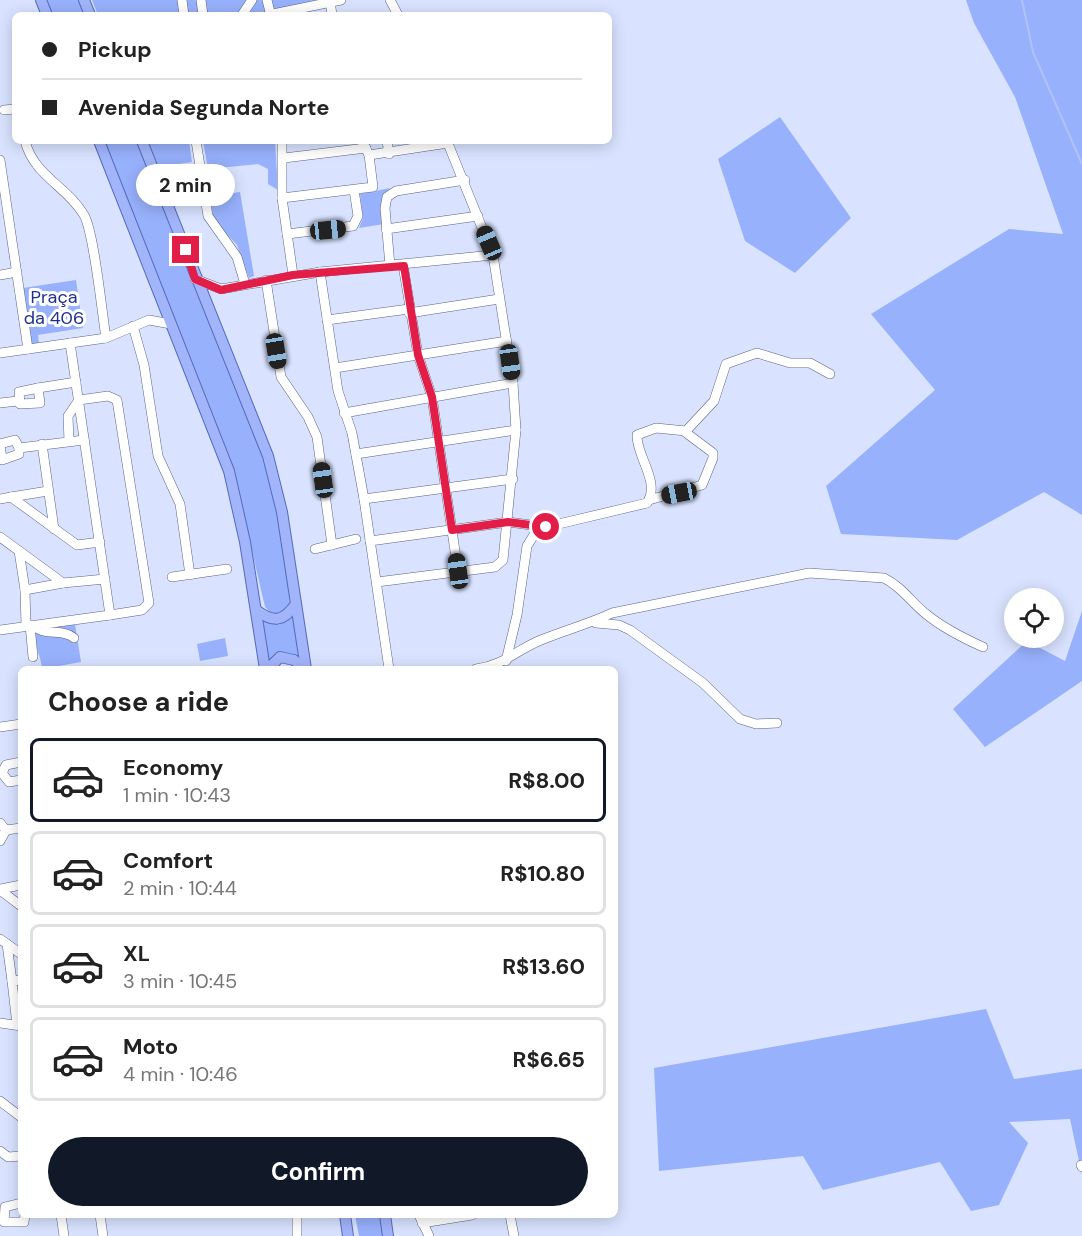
<!DOCTYPE html>
<html lang="en">
<head>
<meta charset="utf-8">
<style>
	body { margin:0; font-family:"DM Sans",sans-serif; background:#f2f2f2; color:#222; height:100vh; display:flex; flex-direction:column; font-size:22px; white-space:nowrap }
	* { box-sizing:border-box; margin:0 }
	p { font-size:20px; color:#767676 }
	.icon { flex:none; width:33px; height:33px; fill:none; stroke:currentColor; stroke-width:2; stroke-linecap:round; stroke-linejoin:round }
	.map { position:relative; flex:1; overflow:hidden }
	.panel { position:absolute; left:18px; top:666px; width:600px; height:552px; display:flex; flex-direction:column; background:#fff; border-radius:9px; box-shadow:0 3px 15px #0003 }
	.panel>* { flex:none }
	.guide { position:absolute; left:12px; top:12px; width:600px; height:132px; border-radius:9px; box-shadow:0 3px 15px #0003; display:grid; align-content:center; height:132px; padding:0 30px; background:#fff }
	.controls { position:absolute; left:1004px; top:588px; display:grid; gap:12px }
	.controls a { display:grid; place-items:center; width:60px; height:60px; border-radius:50%; background:#fff; box-shadow:0 3px 15px #0003; font-size:30px }
	.end { position:absolute; width:27px; height:27px; margin:-14px; border:8px solid #e11d48; background:#fff; box-shadow:0 0 0 3px #fff }
	.from { border-radius:50% }
	.bubble { position:absolute; height:42px; border-radius:21px; background:#fff; box-shadow:0 3px 15px #0003; font-size:20px; font-weight:700; line-height:42px; text-align:center }
	.car { position:absolute; width:18px; height:36px; margin:-18px -9px; border-radius:8px; box-shadow:0 0 4px 2px #0007; background:linear-gradient(#222 24%,#8ab4d8 0 40%,#222 0 76%,#8ab4d8 0 86%,#222 0) }
	.guide b { display:flex; align-items:center; gap:21px; height:57px; font-size:22px }
	.guide b+b { border-top:2px solid #e0e0e0 }
	.guide i { width:15px; height:15px; background:#222 }
	ul { padding:0; list-style:none }
	li { display:flex; align-items:center; gap:18px; height:84px; margin:0 12px 9px; padding:0 18px; border:3px solid #e0e0e0; border-radius:9px }
	li div { flex:1 }
	li b { display:block; font-size:22px }
	li em { font-style:normal; font-weight:700 }
	li.selected { border-color:#111827 }
	li>.icon { width:54px; height:54px; stroke-width:1.5 }
	h2 { padding:0 30px; font-size:27px; line-height:72px }
	.button { display:flex; gap:12px; margin-top:auto; padding:12px 30px }
	.button a { flex:1; height:69px; border-radius:36px; background:#111827; color:#fff; font-size:24px; font-weight:700; line-height:69px; text-align:center }
	.map>svg:first-child { display:block }
	.green { fill:#98b1fc }
	.lines { fill:none; stroke-linecap:round; stroke-linejoin:round }
	.stream { stroke:#b0c2f7; stroke-width:2 }
	.minor-casing { stroke:#5a6482; stroke-width:10 }
	.major-casing { stroke:#546abb; stroke-width:12 }
	.minor { stroke:#fff; stroke-width:9 }
	.major { stroke:#a2b5fb; stroke-width:10 }
	.route { stroke:#e11d48; stroke-width:8 }
	.labels { text-anchor:middle; stroke-width:6; stroke-linejoin:round; paint-order:stroke }
	.park-label { font-size:18px; fill:#20308f; stroke:#fff }
</style>
</head>
<body>
<div class="map">
<svg width="1082" height="1236" viewBox="0 0 1082 1236">
	<rect width="100%" height="100%" fill="#d9e3ff"/>
	<g class="green">
		<polygon points="44,0 80,0 86,15 51,15"/>
		<polygon points="92,0 346,0 266,12 266,15 98,15"/>
		<polygon points="966,0 1082,0 1082,515 1044,492 957,540 841,534 826,486 935,390 871,314 1009,229 1063,234 1015,97 974,23"/>
		<polygon points="780,117 851,218 795,273 745,241 718,159"/>
		<polygon points="104,141 136,141 267,457 280,513 290,603 288,610 281,615 271,613 265,607 231,460"/>
		<polygon points="148,141 189,141 192,162 159,167"/>
		<polygon points="203,141 275,141 278,190 268,184 268,169 258,164 208,169"/>
		<polygon points="390,188 383,195 384,224 359,228 363,218 360,194"/>
		<polygon points="240,192 254,276 249,278 237,245 214,221 210,196"/>
		<polygon points="76,280 83,328 38,335 39,344 32,345 23,288"/>
		<polygon points="1082,611 1082,681 985,747 953,709 1027,641 1065,661"/>
		<path d="M 294,614 L 301,659 C 289,649 279,652 268,661 L 262,620 L 279,625 Z"/>
		<path d="M 75,624 L 81,662 L 42,669 C 41,655 34,646 34,632 Z"/>
		<polygon points="225,638 228,656 200,661 197,644"/>
		<polygon points="986,1009 1014,1079 1082,1069 1082,1175 1070,1119 1009,1122 1028,1143 999,1205 971,1211 940,1162 823,1190 803,1156 659,1171 654,1068"/>
		<polygon points="355,1215 381,1215 384,1236 359,1236"/>
	</g>
	<g class="lines">
		<polyline class="stream" points="1022,0 1033,52 1082,164"/>
		<g class="minor-casing">
			<g id="minor">
				<polyline points="182,0 184,15"/>
				<polyline points="201,0 203,15"/>
				<polyline points="267,0 270,12"/>
				<polyline points="390,0 398,15"/>
				<polyline points="330,1 332,15"/>
				<polyline points="242,15 252,0"/>
				<polyline points="268,15 341,0"/>
				<polyline points="4,110 15,109"/>
				<path d="M 25,141 C 34,176 67,186 84,215 C 94,232 102,313 106,338"/>
				<polyline points="196,141 208,216 237,257 245,284"/>
				<polyline points="282,141 282,198 293,275"/>
				<polyline points="387,141 389,154"/>
				<polyline points="369,155 448,143"/>
				<polyline points="284,158 366,148"/>
				<polyline points="0,160 28,349"/>
				<polyline points="282,198 373,187 369,155 362,141"/>
				<polyline points="386,229 478,216"/>
				<polyline points="287,234 353,226 358,216 354,190"/>
				<polyline points="403,265 418,355 432,397 458,571"/>
				<polyline points="390,266 385,208 387,197 396,191 465,180"/>
				<polyline points="320,272 493,255"/>
				<polyline points="0,275 17,272"/>
				<polyline points="195,279 221,289 320,272 338,391 352,433 364,499 389,669"/>
				<polyline points="266,280 281,377 308,417 317,437 332,545"/>
				<polyline points="409,313 499,299"/>
				<polyline points="327,320 409,309"/>
				<polyline points="133,326 144,365 158,456 180,504 190,575"/>
				<polyline points="0,353 106,338 149,320 171,324"/>
				<polyline points="335,368 507,341"/>
				<polygon points="38,388 40,403 20,404 19,392"/>
				<polyline points="38,388 76,382"/>
				<polyline points="0,403 18,401"/>
				<polyline points="344,413 513,383"/>
				<polygon points="15,440 19,448 19,454 2,460 0,444"/>
				<polyline points="69,441 68,416 79,400 108,396 117,400 149,603 142,610 110,615"/>
				<polyline points="42,444 54,529"/>
				<polyline points="19,448 84,440"/>
				<polyline points="356,454 516,430"/>
				<polyline points="11,497 48,491"/>
				<polyline points="0,499 11,497 77,545 100,542"/>
				<polyline points="364,499 513,479"/>
				<polyline points="649,500 702,485 713,458 713,453 685,432"/>
				<polyline points="0,537 63,583 105,579"/>
				<path d="M 370,541 L 508,522 L 546,527 L 647,503 C 661,482 636,456 637,435 L 656,428 L 686,431 L 714,401 L 726,364 L 757,353 L 790,363 L 810,363 L 830,374"/>
				<polyline points="315,549 356,539"/>
				<polyline points="19,551 25,590 26,626"/>
				<polyline points="172,577 227,569"/>
				<polyline points="377,582 495,567 503,560 516,430 513,383 493,255 447,141"/>
				<polyline points="25,590 63,583"/>
				<polyline points="596,623 619,625 630,630 703,683 740,719 756,724 777,723"/>
				<polyline points="30,625 33,657"/>
				<path d="M 33,625 C 44,637 63,628 74,638"/>
				<polyline points="0,630 110,615 70,343"/>
				<polyline points="506,661 517,615 527,546 539,527"/>
				<path d="M 476,669 C 505,665 516,650 541,640 C 565,630 589,624 612,613 L 809,573 L 884,578 C 902,587 911,602 926,614 C 943,628 963,638 983,647"/>
				<polyline points="0,727 21,724"/>
				<polyline points="21,762 6,765 2,773 9,782 21,780"/>
				<polyline points="0,823 6,830 0,841"/>
				<polyline points="6,830 21,828"/>
				<polyline points="0,889 21,885"/>
				<polyline points="0,890 21,906"/>
				<polyline points="0,939 21,954"/>
				<polyline points="7,944 12,981"/>
				<polyline points="0,1023 21,1026"/>
				<polyline points="17,1025 12,981 21,980"/>
				<polyline points="0,1101 21,1117"/>
				<polyline points="0,1151 8,1157 21,1156"/>
				<polyline points="1081,1165 1082,1167"/>
				<polyline points="21,1203 5,1207 4,1222 24,1222 25,1215"/>
				<polyline points="61,1215 64,1236"/>
				<polyline points="100,1215 103,1236"/>
				<polyline points="419,1215 429,1236"/>
				<polyline points="510,1215 514,1236"/>
				<polyline points="422,1223 472,1215"/>
				<polyline points="297,1236 297,1215"/>
			</g>
		</g>
		<g class="major-casing">
			<g id="major">
				<polyline points="41,0 47,15"/>
				<polyline points="84,0 90,15"/>
				<polyline points="99,141 229,471 245,542 265,669"/>
				<polyline points="142,141 268,456 282,512 306,669"/>
				<path d="M 256,610 C 274,623 283,622 296,604"/>
				<polyline points="268,669 280,657 294,660 305,669"/>
				<polyline points="345,1215 348,1236"/>
				<polyline points="385,1215 388,1236"/>
			</g>
		</g>
		<use href="#minor" class="minor"/>
		<use href="#major" class="major"/>
	</g>
	<g class="lines">
		<polyline class="route" points="186,250 195,279 221,290 293,275 404,266 418,355 432,397 452,530 508,522 546,527"/>
	</g>
	<g class="labels">
		<g class="park-label">
			<text x="54" y="303">Praça<tspan x="54" dy="21">da 406</tspan></text>
		</g>
	</g>
</svg>
<div class="controls">
<a><svg class="icon" aria-label="locate" viewBox="0 0 24 24"><circle cx="12" cy="12" r="6"/><path d="M12 2v4M12 18v4M2 12h4M18 12h4"/></svg></a>
</div>
<i class="end from" style="left:546px;top:527px"></i>
<i class="end" style="left:186px;top:250px"></i>
<div class="bubble" style="left:136px;top:164px;width:99px">2 min</div>
<i class="car" style="left:328px;top:230px;rotate:84deg"></i>
<i class="car" style="left:489px;top:243px;rotate:337deg"></i>
<i class="car" style="left:276px;top:351px;rotate:171deg"></i>
<i class="car" style="left:510px;top:362px;rotate:172deg"></i>
<i class="car" style="left:323px;top:480px;rotate:352deg"></i>
<i class="car" style="left:679px;top:493px;rotate:259deg"></i>
<i class="car" style="left:458px;top:571px;rotate:352deg"></i>
<div class="guide">
<b><i class="from"></i>Pickup</b>
<b><i></i>Avenida Segunda Norte</b>
</div>
<section class="panel">
<h2>Choose a ride</h2>
<ul>
<li class="selected"><svg class="icon" aria-label="car" viewBox="0 0 24 24"><path d="M5 17H2v-5l4-1 3-4h7l3 4 3 1v5h-3M9 17h6M6 11h13"/><circle cx="7" cy="17" r="2"/><circle cx="17" cy="17" r="2"/></svg><div><b>Economy</b><p>1 min · 10:43</p></div><em>R$8.00</em></li>
<li><svg class="icon" aria-label="car" viewBox="0 0 24 24"><path d="M5 17H2v-5l4-1 3-4h7l3 4 3 1v5h-3M9 17h6M6 11h13"/><circle cx="7" cy="17" r="2"/><circle cx="17" cy="17" r="2"/></svg><div><b>Comfort</b><p>2 min · 10:44</p></div><em>R$10.80</em></li>
<li><svg class="icon" aria-label="car" viewBox="0 0 24 24"><path d="M5 17H2v-5l4-1 3-4h7l3 4 3 1v5h-3M9 17h6M6 11h13"/><circle cx="7" cy="17" r="2"/><circle cx="17" cy="17" r="2"/></svg><div><b>XL</b><p>3 min · 10:45</p></div><em>R$13.60</em></li>
<li><svg class="icon" aria-label="car" viewBox="0 0 24 24"><path d="M5 17H2v-5l4-1 3-4h7l3 4 3 1v5h-3M9 17h6M6 11h13"/><circle cx="7" cy="17" r="2"/><circle cx="17" cy="17" r="2"/></svg><div><b>Moto</b><p>4 min · 10:46</p></div><em>R$6.65</em></li>
</ul>
<div class="button"><a>Confirm</a></div>
</section>
</div>
</body>
</html>
